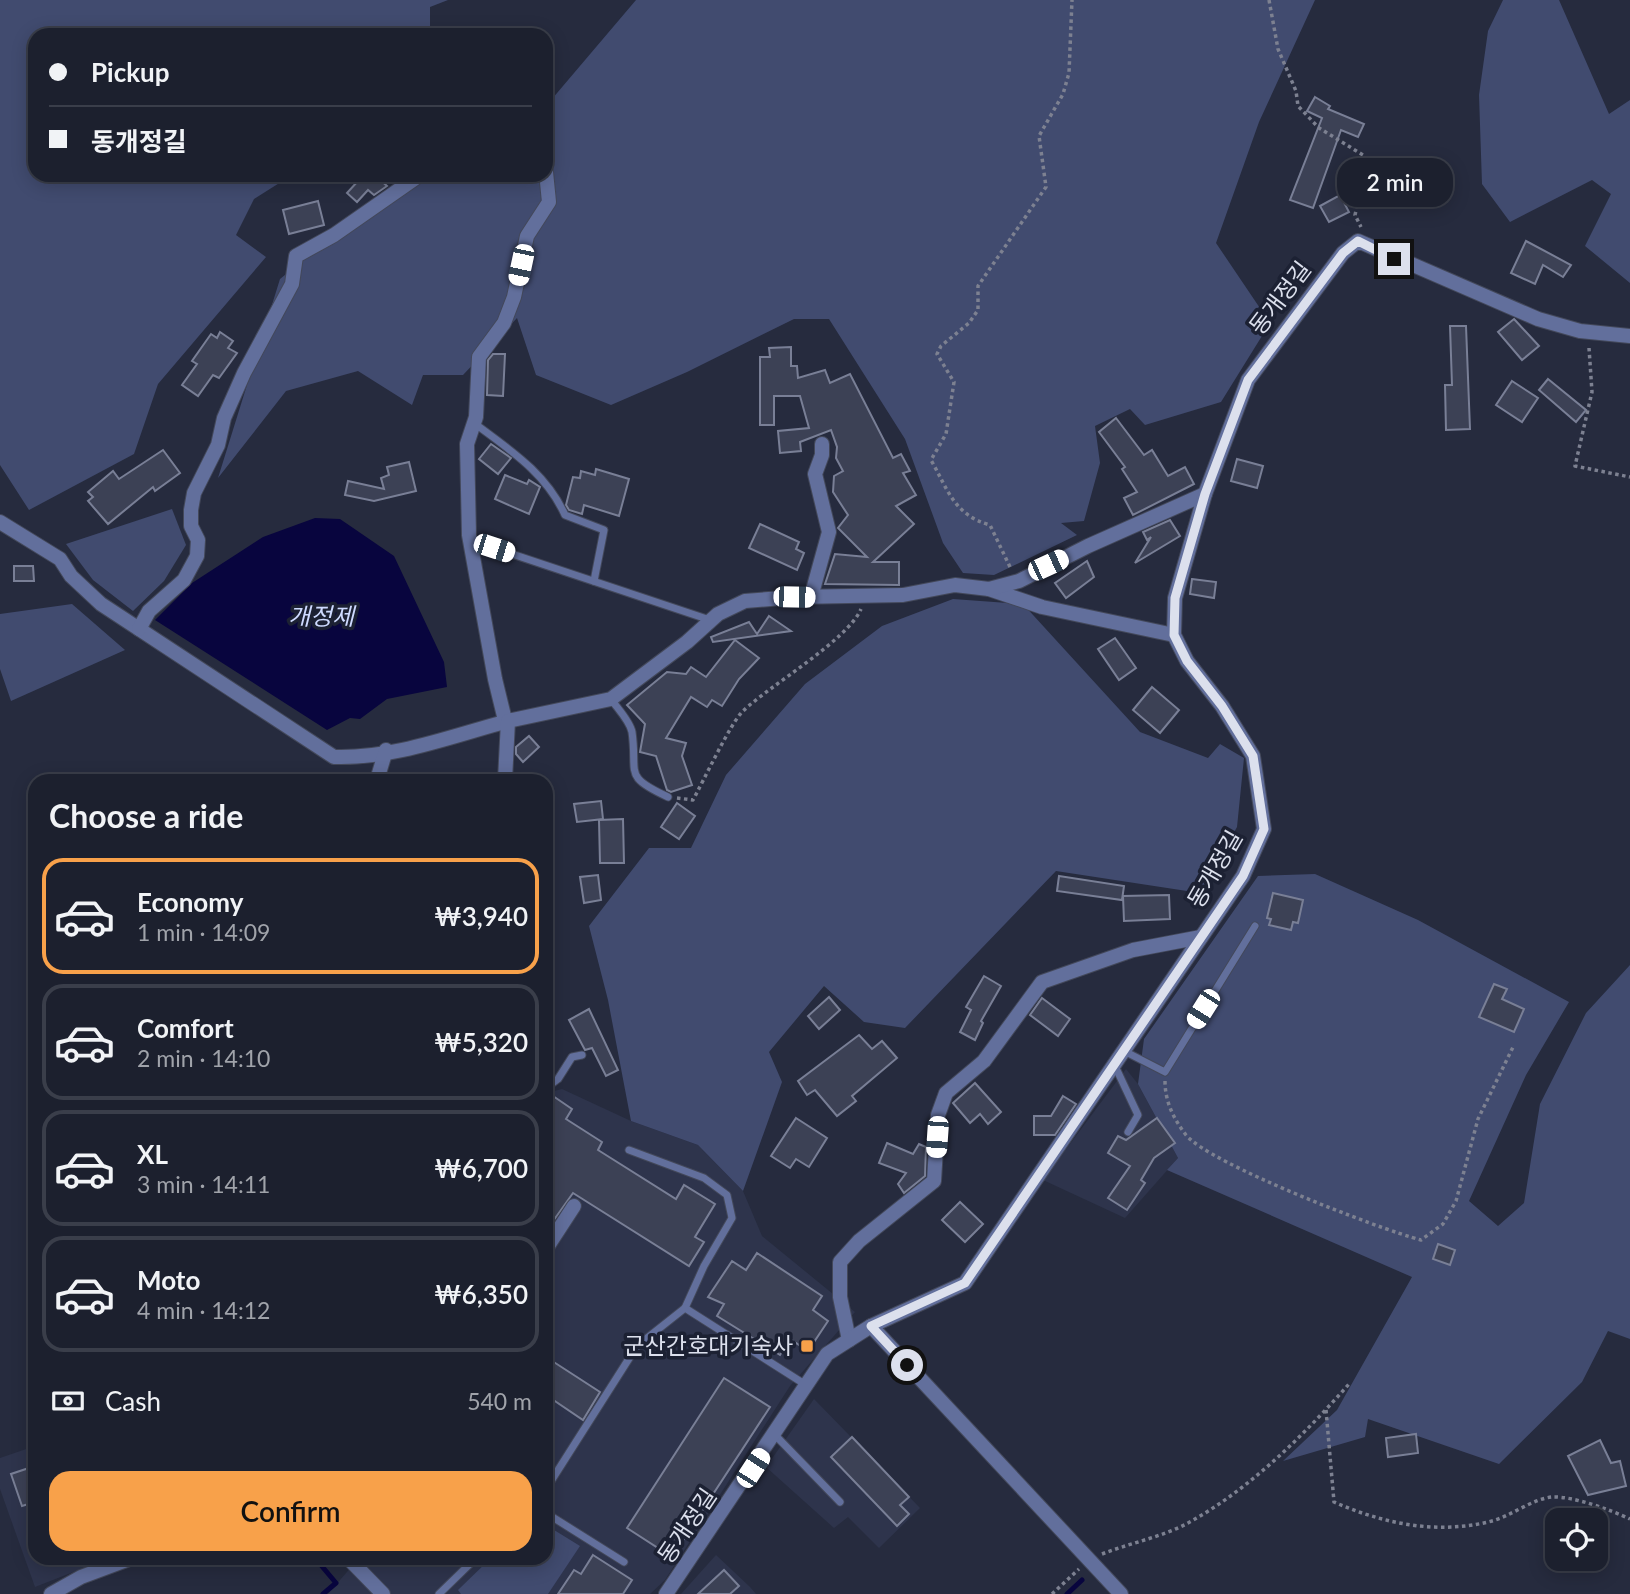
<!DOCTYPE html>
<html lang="en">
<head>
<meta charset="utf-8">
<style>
	body { margin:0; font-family:Lato,"Noto Sans KR",sans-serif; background:#252836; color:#f1f3f6; height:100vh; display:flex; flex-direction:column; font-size:26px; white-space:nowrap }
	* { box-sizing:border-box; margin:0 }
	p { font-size:23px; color:#a0a3aa }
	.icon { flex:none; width:38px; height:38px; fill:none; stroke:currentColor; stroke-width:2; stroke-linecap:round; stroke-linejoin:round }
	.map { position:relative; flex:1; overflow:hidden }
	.side { position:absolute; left:28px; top:774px; width:525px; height:791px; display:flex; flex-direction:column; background:#1c202e; border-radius:21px; box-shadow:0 4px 18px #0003,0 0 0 2px #3a3e4a }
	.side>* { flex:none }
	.hud { position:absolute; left:28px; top:28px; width:525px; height:154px; border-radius:21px; box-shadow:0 4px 18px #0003,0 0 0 2px #3a3e4a; display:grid; align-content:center; height:154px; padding:0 21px; background:#1c202e }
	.buttons { position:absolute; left:1545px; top:1508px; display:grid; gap:14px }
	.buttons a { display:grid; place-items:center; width:63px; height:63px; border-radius:14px; background:#1c202e; box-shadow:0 4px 18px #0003,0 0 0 2px #3a3e4a; font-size:35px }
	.end { position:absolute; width:32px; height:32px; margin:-16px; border:9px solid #dce0ed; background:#111; box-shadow:0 0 0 4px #111 }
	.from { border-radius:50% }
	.bubble { position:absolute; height:49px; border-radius:21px; background:#1c202e; box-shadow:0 4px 18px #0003,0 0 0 2px #3a3e4a; font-size:23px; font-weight:600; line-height:49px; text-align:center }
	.car { position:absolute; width:21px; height:42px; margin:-21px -10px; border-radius:9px; box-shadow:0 0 5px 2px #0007; background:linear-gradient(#fff 24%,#345 0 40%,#fff 0 76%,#345 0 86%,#fff 0) }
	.hud b { display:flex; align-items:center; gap:24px; height:66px; font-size:26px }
	.hud b+b { border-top:2px solid #3a3e4a }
	.hud i { width:18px; height:18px; background:#f1f3f6 }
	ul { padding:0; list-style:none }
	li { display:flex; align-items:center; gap:21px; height:116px; margin:0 14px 10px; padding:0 7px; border:4px solid #3a3e4a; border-radius:21px }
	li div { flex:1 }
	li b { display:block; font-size:26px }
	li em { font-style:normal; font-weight:600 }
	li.selected { border-color:#f8a14a }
	li>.icon { width:63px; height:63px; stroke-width:1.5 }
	h2 { padding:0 21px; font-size:32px; line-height:84px }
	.pay { display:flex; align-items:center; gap:18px; height:77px; padding:0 21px; font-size:26px }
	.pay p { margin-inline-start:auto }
	.button { display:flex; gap:14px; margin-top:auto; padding:14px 21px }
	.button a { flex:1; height:80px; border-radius:21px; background:#f8a14a; color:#111; font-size:28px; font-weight:600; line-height:80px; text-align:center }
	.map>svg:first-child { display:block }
	.built { fill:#2e344c }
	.green { fill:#414b6f }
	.water { fill:#08053e }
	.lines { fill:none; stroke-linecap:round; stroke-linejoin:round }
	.stream { stroke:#08053e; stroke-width:5 }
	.building { fill:#3c4155; stroke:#797f96; stroke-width:2 }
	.service-casing { stroke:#43485a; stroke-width:9 }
	.minor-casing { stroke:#43485a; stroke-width:16 }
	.path { stroke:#7d8191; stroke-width:3.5; stroke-dasharray:3.5 3.5; stroke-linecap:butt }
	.service { stroke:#626f9c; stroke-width:7 }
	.minor { stroke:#626f9c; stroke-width:14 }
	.route { stroke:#dce0ed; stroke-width:9 }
	.poi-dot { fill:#f8a14a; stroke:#1c2133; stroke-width:2.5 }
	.labels { text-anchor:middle; stroke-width:7; stroke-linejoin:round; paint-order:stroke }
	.street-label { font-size:23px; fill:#dce0ed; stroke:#1c2133 }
	.poi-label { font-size:23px; fill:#dce0ed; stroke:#1c2133; text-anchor:end }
	.water-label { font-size:24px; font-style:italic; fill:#cedaff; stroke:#1c2133 }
</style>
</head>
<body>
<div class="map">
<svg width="1630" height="1594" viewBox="0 0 1630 1594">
	<rect width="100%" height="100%" fill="#262b3e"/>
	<g class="built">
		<polygon points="1126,1069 1138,1084 1178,1158 1125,1218 1043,1180"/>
		<polygon points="562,1089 631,1121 698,1145 743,1191 762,1236 855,1312 790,1386 665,1580 650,1594 328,1594 359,1558 546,1558 546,1093"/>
		<polygon points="814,1399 920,1508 879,1548 848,1517 834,1528 766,1467"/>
		<polygon points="35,1446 35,1558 109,1558 35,1587 0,1489 0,1458"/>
		<polygon points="716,1555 750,1587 756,1594 681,1594"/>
	</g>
	<g class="green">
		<polygon points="0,0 448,0 430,7 430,35 35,35 35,175 292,175 254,199 236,235 266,257 158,384 134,454 29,510 0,465"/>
		<polygon points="636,0 1315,0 1259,122 1216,243 1270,323 1221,402 1145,425 1130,409 1095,426 1100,463 1084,521 1061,523 1077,535 994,575 963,573 943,543 905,439 829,319 794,319 687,372 611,405 536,375 517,318 463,375 423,375 412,405 358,371 286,391 218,478 280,279 408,175 546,175 546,106"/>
		<polygon points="1503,0 1559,0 1609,114 1630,100 1630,283 1585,246 1611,194 1592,180 1510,222 1482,184 1479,95 1488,31"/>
		<polygon points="172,509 186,545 164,581 133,611 93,580 66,544"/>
		<polygon points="953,599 1023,604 1140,732 1208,758 1220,744 1244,758 1237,827 1200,893 1056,871 905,1028 864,1022 824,986 769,1052 782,1082 743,1191 698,1145 631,1121 608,1000 589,926 649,848 691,848 726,775 805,684 882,626"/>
		<polygon points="72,604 125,650 11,701 0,669 0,614"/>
		<polygon points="1315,874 1418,920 1569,1002 1526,1075 1469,1201 1498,1226 1524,1203 1540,1104 1586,1013 1630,965 1630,1339 1608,1331 1582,1382 1499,1464 1368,1419 1365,1437 1283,1461 1337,1410 1412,1277 1167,1170 1178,1158 1138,1084 1144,1039 1258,876"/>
		<polygon points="546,1525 580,1546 548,1594 461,1594 458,1590 491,1558 546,1558"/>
	</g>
	<polygon class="water" points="315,518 340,519 394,556 444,662 447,687 387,699 360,719 350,718 327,730 155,620 192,583 263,537"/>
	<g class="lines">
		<g class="stream">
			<polyline points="315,1558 336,1583 323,1594"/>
			<polyline points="1067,1594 1082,1580"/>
		</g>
	</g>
	<g class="building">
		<polygon points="1315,97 1330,106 1328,109 1364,124 1358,137 1341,130 1313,208 1290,200 1322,118 1307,111"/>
		<polygon points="351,175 381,175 378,178 387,186 374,195 368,190 357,202 347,193 358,181"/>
		<polygon points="1340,195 1349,212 1329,222 1320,206"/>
		<polygon points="318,201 324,225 289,234 283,210"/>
		<polygon points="1526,241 1571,265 1563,277 1543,265 1535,284 1511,273"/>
		<polygon points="1514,319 1539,346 1522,360 1498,332"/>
		<polygon points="1450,326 1466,326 1470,429 1446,430 1445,385 1452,385"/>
		<polygon points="220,332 233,341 228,348 237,353 219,378 213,375 198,396 182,385 197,364 192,361 211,334 217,338"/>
		<polygon points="791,347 791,366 797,366 798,378 825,370 830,383 850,374 893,458 901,454 910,471 903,473 916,495 896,506 914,524 873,562 899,562 899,585 825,584 835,554 867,557 838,528 848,515 833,492 834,476 843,471 836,458 837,447 831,430 800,442 801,451 780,453 778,431 809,428 800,396 774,396 774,425 760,425 760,357 770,357 769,348"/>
		<polygon points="493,354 505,354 503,396 487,395 488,360"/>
		<polygon points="1548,379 1586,410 1576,422 1539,390"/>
		<polygon points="1512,381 1538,398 1522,422 1496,405"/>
		<polygon points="1116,418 1144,455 1152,450 1168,476 1185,467 1194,484 1133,515 1124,498 1137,492 1122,469 1125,467 1099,432"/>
		<polygon points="491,444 511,458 498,474 479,459"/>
		<polygon points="163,450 180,473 155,491 153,487 108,524 88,501 93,497 88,492 113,471 119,479"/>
		<polygon points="1237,459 1263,466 1257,488 1231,481"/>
		<polygon points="409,462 416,491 374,501 345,495 348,481 384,489 381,478 389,475 387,467"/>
		<polygon points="596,469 629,479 619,516 584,505 582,514 569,510 566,505 573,477 580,478 581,471 595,475"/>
		<polygon points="505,475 527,484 529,480 540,487 529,514 495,499"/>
		<polygon points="1170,520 1180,536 1135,563 1151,537 1147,540 1143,532"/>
		<polygon points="760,524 799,542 796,549 804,553 797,570 749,548"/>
		<polygon points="1087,561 1094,577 1066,598 1055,583"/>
		<polygon points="14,566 33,566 34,581 14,581"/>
		<polygon points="1192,579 1216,582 1214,598 1190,594"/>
		<polygon points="769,616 791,631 713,642 711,637 749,622 757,634"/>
		<polygon points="1115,638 1136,668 1119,680 1098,649"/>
		<polygon points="735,640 759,658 739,679 722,706 712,700 707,707 691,697 666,738 686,743 682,756 692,785 671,792 667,790 656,756 640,752 645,724 627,705 667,672 686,674 691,667 706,677"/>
		<polygon points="1152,687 1179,710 1160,733 1133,710"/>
		<polygon points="529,736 539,747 523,762 516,754 516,747"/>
		<polygon points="601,801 603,819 577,822 574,804"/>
		<polygon points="677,803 695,816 679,839 661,827"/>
		<polygon points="623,819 624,863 600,863 599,820"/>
		<polygon points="598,875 601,900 584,903 580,877"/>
		<polygon points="1059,876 1124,886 1122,900 1057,891"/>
		<polygon points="1273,893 1303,900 1298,923 1293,922 1291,930 1269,925 1271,919 1267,918"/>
		<polygon points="1169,895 1170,919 1124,921 1123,896"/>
		<polygon points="984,976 1001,986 981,1021 983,1023 975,1040 960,1032 971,1010 966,1007"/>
		<polygon points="1494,984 1507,989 1502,999 1524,1009 1514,1032 1479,1017"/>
		<polygon points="829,997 840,1010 819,1029 808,1016"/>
		<polygon points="1042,998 1070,1019 1058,1036 1030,1015"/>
		<polygon points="589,1009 618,1070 606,1076 592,1048 585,1050 569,1020"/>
		<polygon points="859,1035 872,1049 882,1041 897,1058 852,1096 856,1101 837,1116 815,1090 807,1095 798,1081"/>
		<polygon points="975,1083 1001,1112 988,1124 980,1114 970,1123 953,1103"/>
		<polygon points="553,1096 572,1109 566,1119 602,1142 598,1150 676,1199 684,1185 715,1204 695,1237 704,1242 689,1266 573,1193 546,1231 546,1106"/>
		<polygon points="1063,1096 1076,1104 1055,1135 1034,1135 1034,1116 1051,1116"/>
		<polygon points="796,1118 827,1138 809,1167 796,1159 790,1168 771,1156"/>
		<polygon points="1157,1118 1175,1143 1154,1158 1141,1180 1145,1183 1127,1210 1108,1198 1130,1166 1108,1153 1118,1136 1126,1140"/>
		<polygon points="887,1143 913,1154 919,1144 926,1147 925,1176 904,1193 898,1184 906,1173 879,1163"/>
		<polygon points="960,1202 983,1224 965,1242 942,1220"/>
		<polygon points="1438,1244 1455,1250 1450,1265 1433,1259"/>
		<polygon points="757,1253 822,1296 813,1310 828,1321 808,1351 790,1339 780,1355 717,1316 724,1304 708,1297 732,1261 746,1270"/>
		<polygon points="546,1357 600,1392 583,1420 546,1395"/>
		<polygon points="724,1378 770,1407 672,1557 627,1528"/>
		<polygon points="1416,1434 1418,1453 1388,1457 1386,1438"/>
		<polygon points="852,1437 909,1497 900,1505 909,1514 897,1526 831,1457"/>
		<polygon points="1600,1440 1611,1463 1620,1461 1626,1486 1588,1495 1568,1456"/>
		<polygon points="35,1466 35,1502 22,1506 11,1474"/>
		<polygon points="593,1555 632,1580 623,1594 558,1594 574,1570 581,1574"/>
		<polygon points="724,1570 739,1586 730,1594 698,1594"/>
	</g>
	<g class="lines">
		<g class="service-casing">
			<g id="service">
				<path d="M 474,423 C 510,450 546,473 565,515 L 604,530 L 594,581"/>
				<polyline points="470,540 710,620"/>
				<path d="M 611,699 C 617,708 630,721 632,732 C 638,774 622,776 668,797"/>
				<polyline points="1124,1051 1165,1072 1255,926"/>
				<polyline points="1115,1066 1138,1115 1128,1132"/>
				<polyline points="546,1088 558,1079 572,1057 582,1055"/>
				<polyline points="629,1150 704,1178 727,1195 732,1218 704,1266 685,1308 806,1385"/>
				<polyline points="775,1435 840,1502"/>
				<polyline points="546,1489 637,1346 685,1308"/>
				<polyline points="546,1513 624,1562"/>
				<polyline points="439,1594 476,1558"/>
			</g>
		</g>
		<g class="minor-casing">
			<g id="minor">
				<path d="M 0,522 L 60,559 L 71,576 L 101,604 L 334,757 C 393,759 452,736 508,721 L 504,716 L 495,679 L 469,535 L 467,444 L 476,417 L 479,357 L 504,323 L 514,297 L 527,236 L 549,202 L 546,172"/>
				<polyline points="989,589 1042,607 1174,635"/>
				<polyline points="811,597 829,532 815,474 822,455 822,444"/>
				<polyline points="139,629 149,611 184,580 197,556 198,540 191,526 191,510 194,493 218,445 224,418 244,373 292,284 296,256 334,235 420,175"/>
				<polyline points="377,780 386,750"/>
				<polyline points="505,780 508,721 611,699 687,642 718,614 745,601 795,597 903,595 955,585 989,589 1019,581 1088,546 1205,494"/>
				<polyline points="546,1249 574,1206"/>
				<polyline points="871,1326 1121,1594"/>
				<polyline points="849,1340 840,1297 840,1262 859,1241 934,1181 938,1115 946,1093 984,1061 1042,982 1133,950 1201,937"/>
				<polyline points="348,1558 383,1594"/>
				<polyline points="51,1594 81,1577 132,1558"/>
				<polyline points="666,1594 827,1354 871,1326 965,1283 1243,876 1264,829 1253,756 1222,706 1187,661 1174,635 1175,598 1205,494 1248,380 1343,253 1358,241 1538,319 1580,331 1630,336"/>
			</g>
		</g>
		<g class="path">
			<polyline points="1269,0 1278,49 1296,91 1298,106 1319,128 1363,155 1367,161 1355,215 1361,227"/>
			<polyline points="1589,348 1592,392 1575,466 1630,477"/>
			<path d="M 1010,567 L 990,525 C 954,515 948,490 931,460 L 946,434 L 954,382 L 937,354 L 941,346 L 969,323 L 978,310 L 978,286 L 1046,187 L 1039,136 L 1063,94 L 1069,73 L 1072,0"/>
			<path d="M 677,798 L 693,800 C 703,782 731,722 743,711 C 769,686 848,640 861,609"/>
			<path d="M 1165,1081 C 1165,1101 1173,1118 1186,1135 C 1210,1164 1379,1229 1421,1240 L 1443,1224 L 1456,1201 L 1478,1119 L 1514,1045"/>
			<path d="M 1326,1410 L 1334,1502 C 1384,1524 1438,1535 1492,1521 C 1511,1516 1532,1499 1552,1497 C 1573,1496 1611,1510 1630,1519"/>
			<path d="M 1102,1554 C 1130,1543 1162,1537 1188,1523 C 1250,1489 1303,1436 1349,1384"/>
			<polyline points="1052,1594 1079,1569"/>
		</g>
		<use href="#service" class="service"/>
		<use href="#minor" class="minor"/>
	</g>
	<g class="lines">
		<polyline class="route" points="907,1365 871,1326 965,1283 1243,876 1264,829 1253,756 1222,706 1187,661 1174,635 1175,598 1205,494 1248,380 1343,253 1358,241 1394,259"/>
	</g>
	<rect class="poi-dot" x="800" y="1339" width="14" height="14" rx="3.5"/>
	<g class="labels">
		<g class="street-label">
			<text transform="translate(1280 298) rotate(-53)" y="8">동개정길</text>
			<text transform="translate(1215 869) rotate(-60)" y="8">동개정길</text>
			<text transform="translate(687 1526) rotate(-56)" y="8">동개정길</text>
		</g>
		<g class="poi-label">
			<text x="793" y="1354">군산간호대기숙사</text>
		</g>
		<g class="water-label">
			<text x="321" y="625">개정제</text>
		</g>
	</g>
</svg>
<div class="buttons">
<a><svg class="icon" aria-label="locate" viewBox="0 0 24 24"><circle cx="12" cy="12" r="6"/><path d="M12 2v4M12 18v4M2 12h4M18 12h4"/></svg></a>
</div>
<i class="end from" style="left:907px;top:1365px"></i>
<i class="end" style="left:1394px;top:259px"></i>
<div class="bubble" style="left:1337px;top:158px;width:116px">2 min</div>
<i class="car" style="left:521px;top:265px;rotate:192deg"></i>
<i class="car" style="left:494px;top:548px;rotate:108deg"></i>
<i class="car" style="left:1048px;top:565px;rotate:65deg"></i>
<i class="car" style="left:794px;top:597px;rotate:91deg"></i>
<i class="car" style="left:1203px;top:1009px;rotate:212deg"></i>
<i class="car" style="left:937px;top:1137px;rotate:184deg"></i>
<i class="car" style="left:753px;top:1468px;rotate:33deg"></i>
<div class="hud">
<b><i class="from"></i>Pickup</b>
<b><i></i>동개정길</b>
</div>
<section class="side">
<h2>Choose a ride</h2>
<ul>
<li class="selected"><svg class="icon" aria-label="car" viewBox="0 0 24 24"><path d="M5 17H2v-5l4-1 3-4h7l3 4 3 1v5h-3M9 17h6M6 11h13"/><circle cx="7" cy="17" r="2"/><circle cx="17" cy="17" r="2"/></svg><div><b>Economy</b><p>1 min · 14:09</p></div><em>₩3,940</em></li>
<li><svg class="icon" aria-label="car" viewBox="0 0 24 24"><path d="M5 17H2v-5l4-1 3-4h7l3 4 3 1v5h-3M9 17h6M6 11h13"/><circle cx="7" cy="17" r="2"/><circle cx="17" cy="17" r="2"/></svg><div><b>Comfort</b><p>2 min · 14:10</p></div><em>₩5,320</em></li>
<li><svg class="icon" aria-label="car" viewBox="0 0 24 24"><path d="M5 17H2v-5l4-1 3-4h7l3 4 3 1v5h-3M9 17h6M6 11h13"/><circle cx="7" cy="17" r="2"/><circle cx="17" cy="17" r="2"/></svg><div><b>XL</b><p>3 min · 14:11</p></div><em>₩6,700</em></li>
<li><svg class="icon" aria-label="car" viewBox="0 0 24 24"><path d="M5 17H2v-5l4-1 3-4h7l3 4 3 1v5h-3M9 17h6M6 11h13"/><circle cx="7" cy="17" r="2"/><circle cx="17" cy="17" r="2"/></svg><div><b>Moto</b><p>4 min · 14:12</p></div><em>₩6,350</em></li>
</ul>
<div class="pay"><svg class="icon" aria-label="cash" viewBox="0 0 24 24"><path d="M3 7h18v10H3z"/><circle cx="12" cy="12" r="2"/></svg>Cash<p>540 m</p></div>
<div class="button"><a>Confirm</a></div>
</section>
</div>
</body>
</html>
